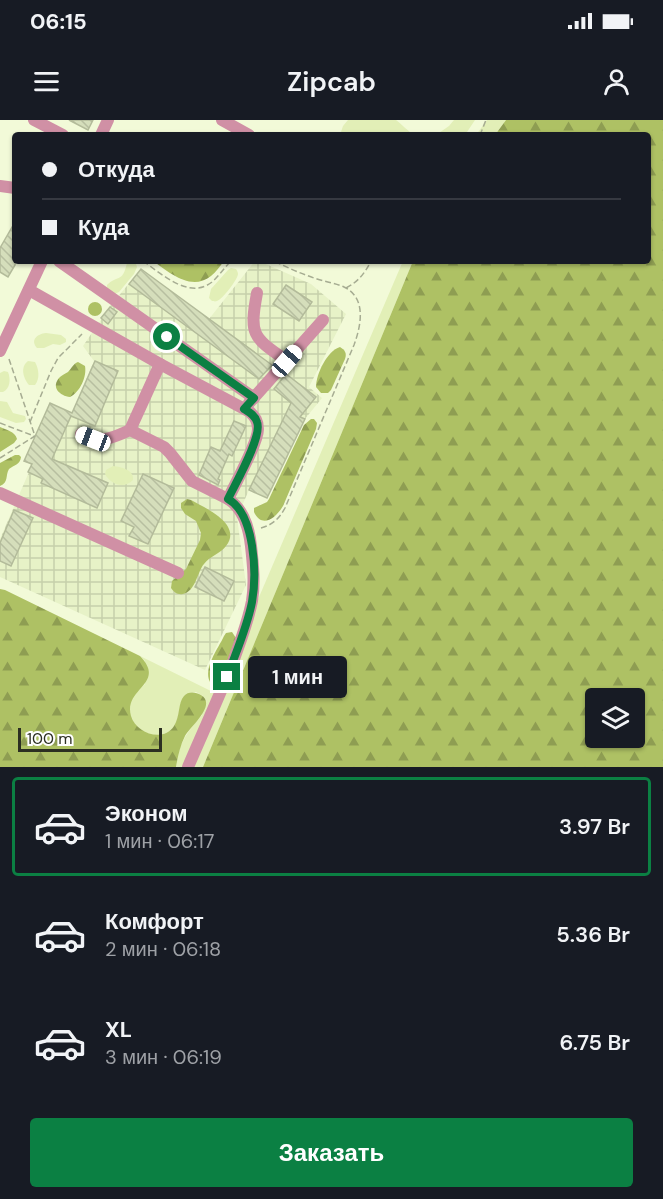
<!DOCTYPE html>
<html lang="ru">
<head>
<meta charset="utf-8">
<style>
	body { margin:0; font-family:"DM Sans",sans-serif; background:#20242c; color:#f1f3f6; height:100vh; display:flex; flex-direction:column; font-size:22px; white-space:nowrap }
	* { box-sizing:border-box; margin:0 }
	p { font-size:20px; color:#9ea1a6 }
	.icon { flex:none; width:33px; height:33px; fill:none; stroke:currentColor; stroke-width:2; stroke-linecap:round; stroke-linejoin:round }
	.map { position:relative; height:647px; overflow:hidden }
	.details { display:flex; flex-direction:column; background:#171b24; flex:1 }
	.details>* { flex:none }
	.top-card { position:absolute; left:12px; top:12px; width:639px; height:132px; border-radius:6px; box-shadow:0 2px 4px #0004; display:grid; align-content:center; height:132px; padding:0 30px; background:#171b24 }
	.fabs { position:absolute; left:585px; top:568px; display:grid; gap:12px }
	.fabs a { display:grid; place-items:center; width:60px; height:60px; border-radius:6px; background:#171b24; box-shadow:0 2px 4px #0004; font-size:30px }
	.scale { position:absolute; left:18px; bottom:15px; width:144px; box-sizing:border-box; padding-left:6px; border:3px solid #2c2f22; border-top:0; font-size:16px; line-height:21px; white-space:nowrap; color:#2c2f22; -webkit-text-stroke:4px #fff; paint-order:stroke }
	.end { position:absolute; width:27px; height:27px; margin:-14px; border:8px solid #0b8043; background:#fff; box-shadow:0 0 0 3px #fff }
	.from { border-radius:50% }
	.bubble { position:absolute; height:42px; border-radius:6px; background:#171b24; box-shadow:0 2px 4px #0004; font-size:20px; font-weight:600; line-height:42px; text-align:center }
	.car { position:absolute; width:18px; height:36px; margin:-18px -9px; border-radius:8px; box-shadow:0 0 4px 2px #0007; background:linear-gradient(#fff 24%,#345 0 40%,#fff 0 76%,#345 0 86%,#fff 0) }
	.top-card b { display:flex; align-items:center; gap:21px; height:57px; font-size:22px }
	.top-card b+b { border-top:2px solid #363941 }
	.top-card i { width:15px; height:15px; background:#f1f3f6 }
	ul { padding:10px 0 0; list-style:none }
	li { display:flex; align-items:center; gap:18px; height:99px; margin:0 12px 9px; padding:0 18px; border:3px solid transparent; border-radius:6px }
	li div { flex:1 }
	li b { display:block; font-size:22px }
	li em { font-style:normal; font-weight:600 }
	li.on { border-color:#0b8043 }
	li>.icon { width:54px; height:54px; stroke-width:1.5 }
	.action { display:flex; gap:12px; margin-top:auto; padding:12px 30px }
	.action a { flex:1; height:69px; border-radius:6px; background:#0b8043; color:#fff; font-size:24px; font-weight:600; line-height:69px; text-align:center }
	.status { display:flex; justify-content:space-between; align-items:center; height:42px; padding:0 30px; background:#171b24; direction:ltr }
	.status svg { height:16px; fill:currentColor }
	header { display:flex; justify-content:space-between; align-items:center; height:78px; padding:0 30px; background:#171b24; font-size:27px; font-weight:600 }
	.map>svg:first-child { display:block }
	.industrial { fill:url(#industrial-grid) }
	.green { fill:#e2efb7 }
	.forest { fill:url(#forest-firs); fill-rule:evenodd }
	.building { fill:url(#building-back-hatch); stroke:#b3bb9a; stroke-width:1.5 }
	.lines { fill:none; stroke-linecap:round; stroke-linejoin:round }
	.path { stroke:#a6ac92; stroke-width:1.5; stroke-dasharray:6 3; stroke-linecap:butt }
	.minor { stroke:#d090a5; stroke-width:12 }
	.route { stroke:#0b8043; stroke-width:8 }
</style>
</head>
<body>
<div class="status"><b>06:15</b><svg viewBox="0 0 49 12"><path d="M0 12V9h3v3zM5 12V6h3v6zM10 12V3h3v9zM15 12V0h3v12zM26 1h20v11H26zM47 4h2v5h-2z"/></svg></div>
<header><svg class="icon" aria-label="menu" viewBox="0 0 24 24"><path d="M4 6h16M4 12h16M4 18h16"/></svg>Zipcab<svg class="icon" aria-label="person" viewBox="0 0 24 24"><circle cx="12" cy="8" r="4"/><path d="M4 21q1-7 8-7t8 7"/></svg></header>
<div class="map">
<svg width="663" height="647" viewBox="0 0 663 647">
	<defs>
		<pattern id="industrial-grid" width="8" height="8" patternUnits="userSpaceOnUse" patternTransform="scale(1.5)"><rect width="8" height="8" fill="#e7f2c7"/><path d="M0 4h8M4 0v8" fill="none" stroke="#c6d0ab"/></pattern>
		<pattern id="forest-firs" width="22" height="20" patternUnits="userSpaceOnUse" patternTransform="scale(1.5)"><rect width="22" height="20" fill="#aec164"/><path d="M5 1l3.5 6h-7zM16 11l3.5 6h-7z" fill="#8e9d52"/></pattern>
		<pattern id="building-back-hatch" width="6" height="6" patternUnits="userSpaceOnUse" patternTransform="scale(1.5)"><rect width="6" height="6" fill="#d5debb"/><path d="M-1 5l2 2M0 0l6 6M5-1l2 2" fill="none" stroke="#b7bfa0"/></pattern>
	</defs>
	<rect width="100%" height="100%" fill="#f2fad8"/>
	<polygon class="industrial" points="255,141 259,141 311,164 346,194 309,267 322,278 305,299 267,378 249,370 237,397 246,465 205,550 0,457 0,419 32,345 24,341 50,283 72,293 94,241 83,226 111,185 141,149 209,199"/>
	<g class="green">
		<path d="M 348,0 L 396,0 C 403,5 407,11 415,15 L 340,15 L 343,6 Z"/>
		<polygon points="454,0 475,0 465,15 436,15 449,6"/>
		<polygon points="487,0 506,0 495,15 476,15"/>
		<path d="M 131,141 L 136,144 L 137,147 L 134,154 L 119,172 L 114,174 L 107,168 L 107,165 C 118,154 122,164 127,143 Z"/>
		<path d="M 403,141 L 413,141 L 203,647 L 176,647 L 180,627 L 185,617 L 191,608 L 202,595 L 203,576 L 196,572 L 189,573 C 186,576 182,579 181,583 C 178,593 179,606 168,612 C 148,624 120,599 132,577 C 135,572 141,568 145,564 L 145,541 L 140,536 L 219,575 L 241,519 Z"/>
		<path d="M 231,148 L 236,149 C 237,151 238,152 238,154 C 238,159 222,180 217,181 C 215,182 213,181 212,181 L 209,178 L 211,169 L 228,150 Z"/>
		<path d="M 46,213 L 61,215 L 66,219 L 66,222 L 60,225 L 53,224 L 44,228 L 37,228 C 30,220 37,214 46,213 Z"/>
		<path d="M 28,241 L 35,242 C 39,249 40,259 35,265 L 29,265 C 23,258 20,247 28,241 Z"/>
		<path d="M 4,251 L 8,252 C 11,259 10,269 3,272 L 0,272 L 0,253 Z"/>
		<polygon points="0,281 7,282 13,293 25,296 26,299 24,302 16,303 0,297"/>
		<path d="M 113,346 C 122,347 134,350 133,360 C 124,369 111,365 105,354 L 106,350 Z"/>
	</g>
	<g class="forest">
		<path d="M 506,0 L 663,0 L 663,647 L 203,647 L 413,141 L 648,141 L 648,15 L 495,15 ZM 596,579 L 634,579 L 634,618 L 596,618 Z"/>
		<path d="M 153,141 L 224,141 C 220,146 216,152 211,156 C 191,172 169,152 153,141 Z"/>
		<circle cx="95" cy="189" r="7"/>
		<path d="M 340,227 C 345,230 347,233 345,239 L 331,270 L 328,273 L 321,273 L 316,267 C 316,254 327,231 340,227 Z"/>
		<path d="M 78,242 L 85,246 C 87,257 80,272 70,277 C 60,276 50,267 60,257 C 62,255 65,254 68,252 C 72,248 73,244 78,242 Z"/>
		<path d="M 311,299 L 314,299 L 317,303 L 316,309 L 283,386 C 276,398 262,409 254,392 L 254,388 L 267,382 L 269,379 L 304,305 Z"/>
		<path d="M 0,307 C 6,310 15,311 17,319 L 14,323 L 0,332 Z"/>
		<path d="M 15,335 L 19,335 L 21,337 C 20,345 14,345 9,349 C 5,356 9,362 0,366 L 0,343 Z"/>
		<path d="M 187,379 L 191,380 C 205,388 243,404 226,426 C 221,433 210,436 204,444 C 197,452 196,471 183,474 C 177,475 174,472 171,468 L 172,461 L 186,449 L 200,420 L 201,413 L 196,401 L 185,394 L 181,388 L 181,383 Z"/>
		<path d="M 0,469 L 5,470 L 140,536 C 167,564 123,568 131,596 C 136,613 163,623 174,606 C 180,597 178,582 184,576 C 188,571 196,572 201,575 C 217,585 191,606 185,616 C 180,626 178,636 176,647 L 0,647 Z"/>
		<path d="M 232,512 L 236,518 L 220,560 L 215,563 L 210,562 C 203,548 218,529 224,516 L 226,513 Z"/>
	</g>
	<g class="building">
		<polygon points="69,0 93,0 88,10"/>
		<polygon points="15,102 15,145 8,157 0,152 0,128"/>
		<polygon points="141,149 171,171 272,245 259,259 159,186 129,164"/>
		<polygon points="286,165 312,182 299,201 273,184"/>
		<polygon points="110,187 117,192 108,204 101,198"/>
		<polygon points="95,241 118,251 95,306 71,296 52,339 108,363 97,388 41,363 43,359 28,352 32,344 24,341 50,283 72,293"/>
		<polygon points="286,254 316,277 300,297 305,299 267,378 249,370 291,283 274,269"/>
		<polygon points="234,301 246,306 232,336 229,334 218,359 220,360 218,365 199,355 211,327 220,331"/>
		<polygon points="143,354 174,368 148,424 129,416 134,407 121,401"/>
		<polygon points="14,390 33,398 11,446 0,441 0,423"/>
		<polygon points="205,447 234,461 224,481 195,467"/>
	</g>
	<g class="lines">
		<g class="path">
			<polyline points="480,15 486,0"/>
			<path d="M 143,141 C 162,154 189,180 212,162 C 219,156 224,148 231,141"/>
			<path d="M 346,168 C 358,162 365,153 371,141"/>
			<polyline points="9,239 35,316"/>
			<polyline points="30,302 51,251 58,238 82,214"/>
			<polyline points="0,303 34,316"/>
			<polyline points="0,338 35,316"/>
			<path d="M 261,408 C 272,405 279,399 285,388 L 354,225 C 361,206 367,178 344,167 C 335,163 326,162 317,159 C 302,154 288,148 274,141"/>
		</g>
		<g class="minor">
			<polyline points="34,0 63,15"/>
			<polyline points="222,0 249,15"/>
			<polyline points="101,15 108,0"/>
			<polyline points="0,66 15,68"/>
			<polyline points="59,141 254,278"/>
			<path d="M 29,170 L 160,244 L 250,292 C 255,297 258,301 258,309 C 258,323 235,364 228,379 C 244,389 249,408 251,426 C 253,444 255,463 252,481 C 248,502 240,522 233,542 C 219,577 203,612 188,647"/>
			<path d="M 257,173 C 249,216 253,217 287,241"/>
			<polyline points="0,231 42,141"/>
			<polyline points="160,244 130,310 164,327 170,333 192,361 228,379"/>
			<polyline points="249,283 323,200"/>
			<path d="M 81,314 C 103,323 110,319 130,310"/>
			<polyline points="0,373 178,453"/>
		</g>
	</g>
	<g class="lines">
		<path class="route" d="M 167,217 L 254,278 L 244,289 C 249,292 255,295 257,302 C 263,316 235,364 228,379 C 255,394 257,454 252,482 C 247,508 236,532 227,557"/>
	</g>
</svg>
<div class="fabs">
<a><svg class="icon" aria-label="layers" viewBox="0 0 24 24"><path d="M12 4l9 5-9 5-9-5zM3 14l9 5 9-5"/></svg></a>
</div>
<div class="scale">100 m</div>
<i class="end from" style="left:167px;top:217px"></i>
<i class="end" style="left:227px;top:557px"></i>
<div class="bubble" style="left:248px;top:536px;width:99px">1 мин</div>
<i class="car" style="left:287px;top:241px;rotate:41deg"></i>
<i class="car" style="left:93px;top:319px;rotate:291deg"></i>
<div class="top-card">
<b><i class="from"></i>Откуда</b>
<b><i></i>Куда</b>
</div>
</div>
<section class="details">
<ul>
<li class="on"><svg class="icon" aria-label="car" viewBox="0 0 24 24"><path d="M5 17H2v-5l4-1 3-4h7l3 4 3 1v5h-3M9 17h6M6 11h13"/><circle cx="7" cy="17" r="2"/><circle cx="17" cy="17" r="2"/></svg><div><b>Эконом</b><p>1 мин · 06:17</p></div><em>3.97 Br</em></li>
<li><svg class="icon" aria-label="car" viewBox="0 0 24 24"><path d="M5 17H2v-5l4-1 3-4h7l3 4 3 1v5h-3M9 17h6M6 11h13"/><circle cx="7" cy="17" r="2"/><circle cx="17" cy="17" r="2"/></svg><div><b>Комфорт</b><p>2 мин · 06:18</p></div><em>5.36 Br</em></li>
<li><svg class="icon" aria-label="car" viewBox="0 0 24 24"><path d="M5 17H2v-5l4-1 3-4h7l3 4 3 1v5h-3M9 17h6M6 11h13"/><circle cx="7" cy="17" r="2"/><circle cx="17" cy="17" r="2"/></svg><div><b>XL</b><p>3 мин · 06:19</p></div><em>6.75 Br</em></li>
</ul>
<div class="action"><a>Заказать</a></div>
</section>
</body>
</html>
